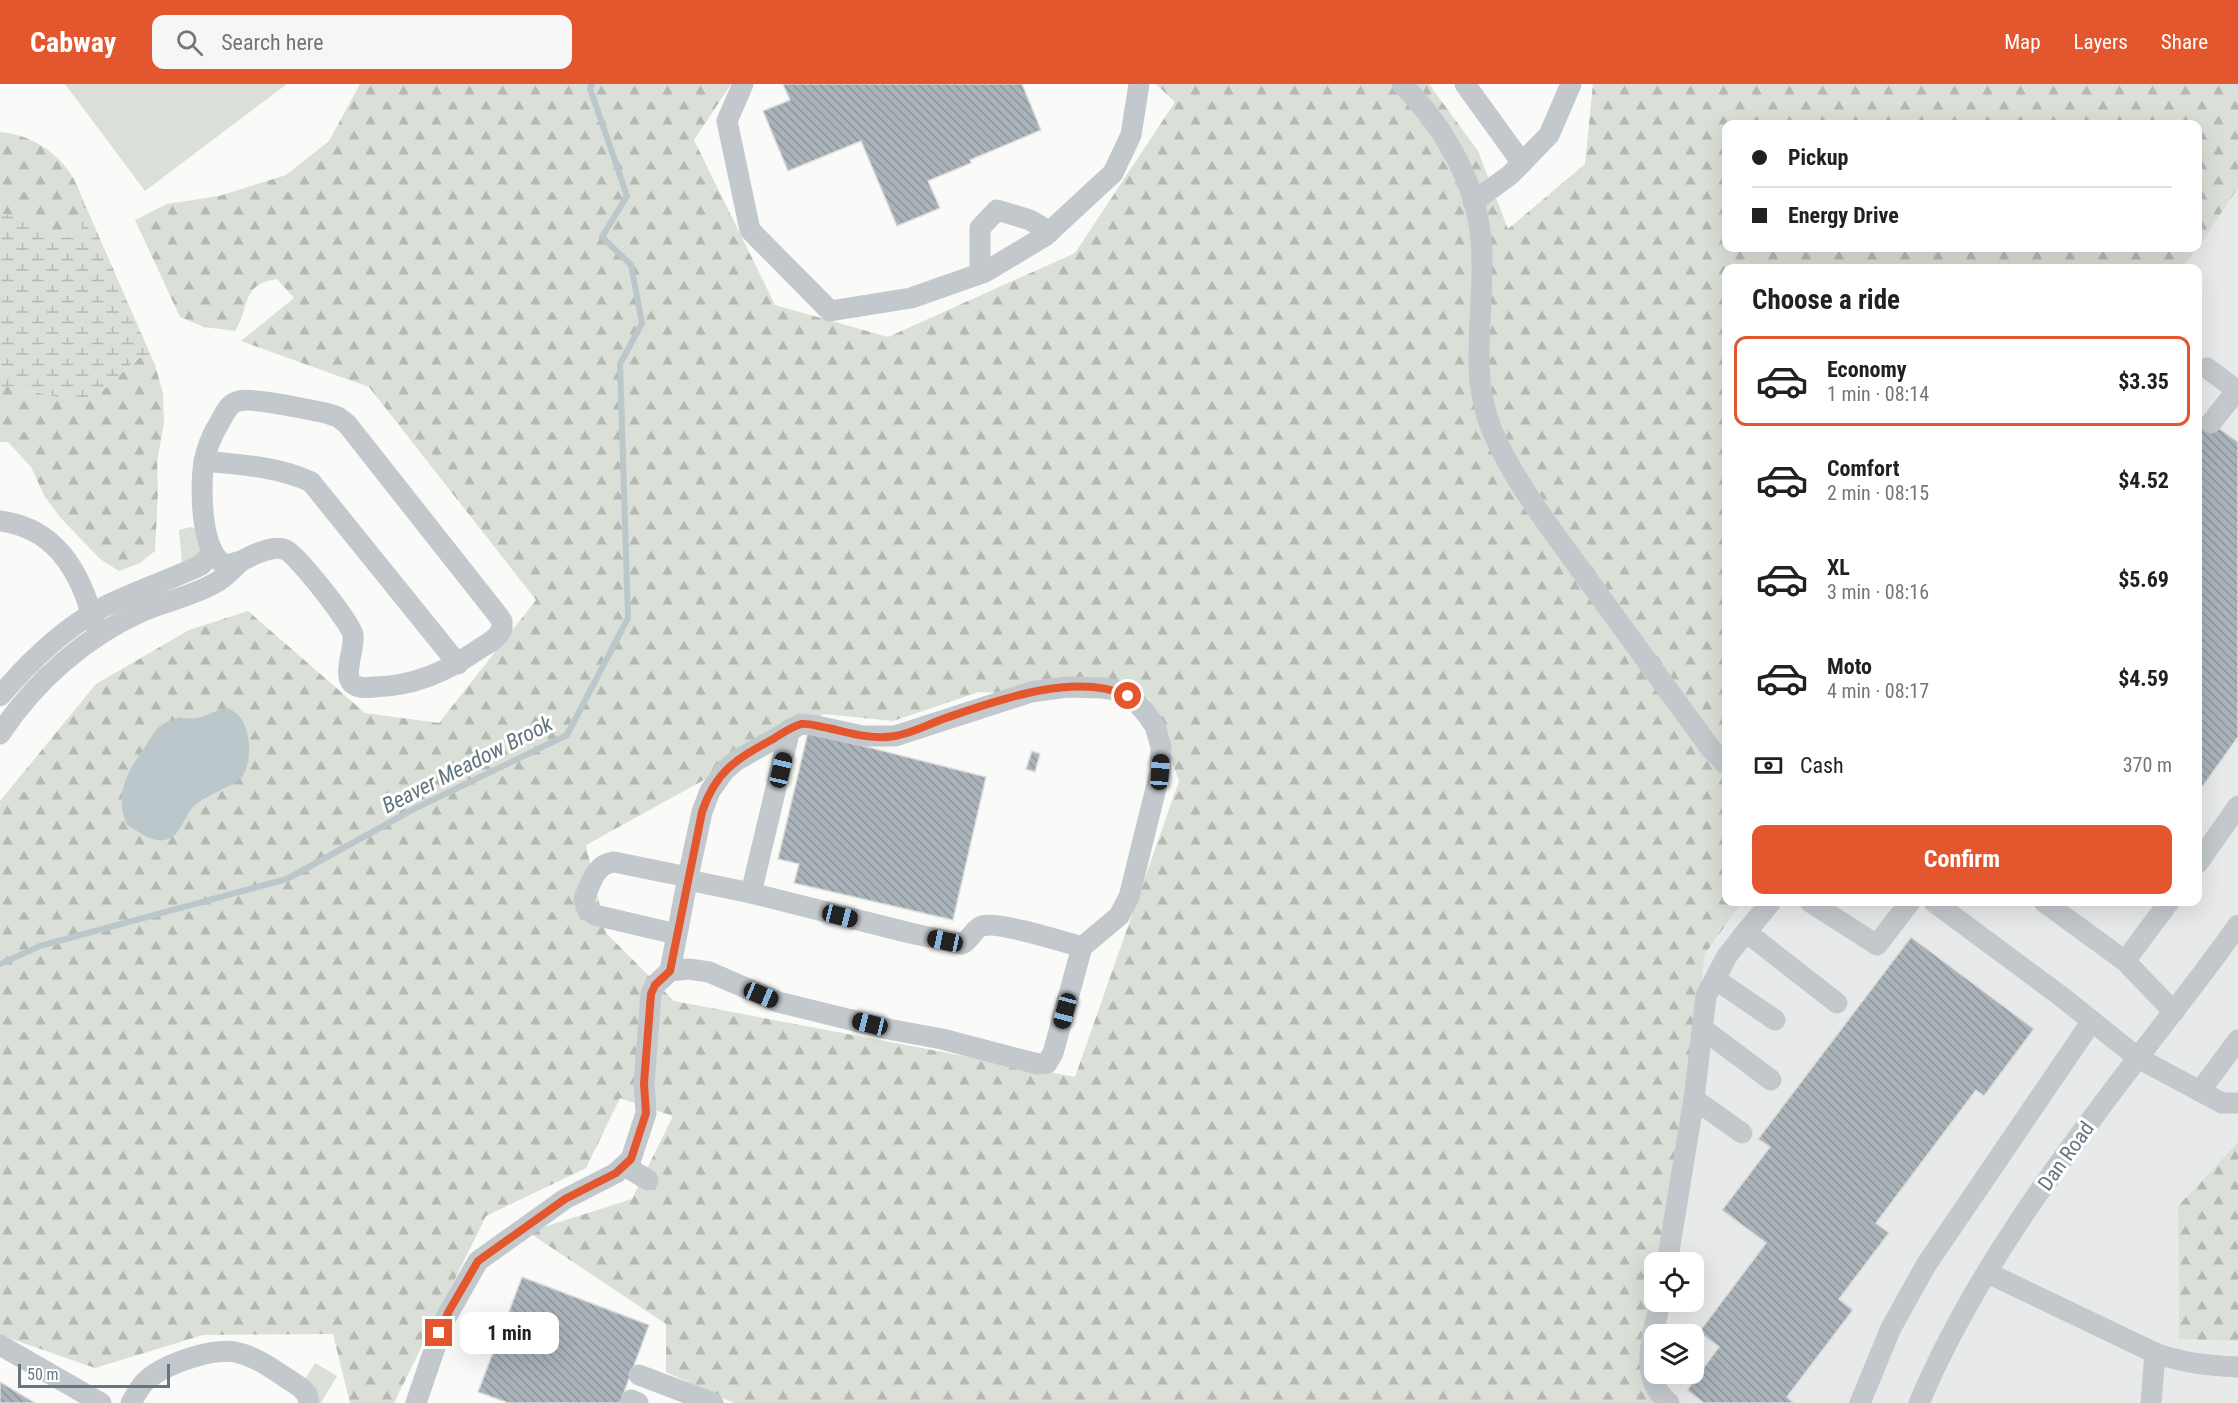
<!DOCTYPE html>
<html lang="en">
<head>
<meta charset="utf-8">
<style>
	body { margin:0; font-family:"Roboto Condensed",sans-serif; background:#f6f6f6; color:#202124; height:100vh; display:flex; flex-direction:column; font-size:22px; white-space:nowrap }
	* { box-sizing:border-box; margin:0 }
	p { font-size:20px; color:#757577 }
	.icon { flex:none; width:33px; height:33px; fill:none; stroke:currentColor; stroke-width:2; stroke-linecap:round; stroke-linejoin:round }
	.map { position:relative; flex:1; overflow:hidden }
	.drawer { position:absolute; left:1722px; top:180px; width:480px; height:642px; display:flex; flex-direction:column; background:#fff; border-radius:12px; box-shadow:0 6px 24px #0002 }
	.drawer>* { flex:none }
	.banner { position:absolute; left:1722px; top:36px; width:480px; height:132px; border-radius:12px; box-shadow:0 6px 24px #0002; display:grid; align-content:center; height:132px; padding:0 30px; background:#fff }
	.tools { position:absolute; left:1644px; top:1168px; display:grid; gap:12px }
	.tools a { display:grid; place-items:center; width:60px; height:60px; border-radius:12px; background:#fff; box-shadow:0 6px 24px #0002; font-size:30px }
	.scale { position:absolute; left:18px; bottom:15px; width:152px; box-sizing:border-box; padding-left:6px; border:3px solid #657683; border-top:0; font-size:16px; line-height:21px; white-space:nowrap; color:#657683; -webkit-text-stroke:4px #fff; paint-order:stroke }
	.end { position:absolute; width:27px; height:27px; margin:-14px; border:8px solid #e4572e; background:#fff; box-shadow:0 0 0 3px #fff }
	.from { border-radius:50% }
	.bubble { position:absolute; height:42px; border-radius:12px; background:#fff; box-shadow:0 6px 24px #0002; font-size:20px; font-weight:700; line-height:42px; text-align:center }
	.car { position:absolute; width:18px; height:36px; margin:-18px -9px; border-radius:8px; box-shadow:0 0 4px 2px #0007; background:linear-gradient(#222 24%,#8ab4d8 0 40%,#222 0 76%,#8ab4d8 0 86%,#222 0) }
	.banner b { display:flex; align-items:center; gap:21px; height:57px; font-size:22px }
	.banner b+b { border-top:2px solid #e0e0e0 }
	.banner i { width:15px; height:15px; background:#202124 }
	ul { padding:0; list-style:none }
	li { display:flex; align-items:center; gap:18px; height:90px; margin:0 12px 9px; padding:0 18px; border:3px solid transparent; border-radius:12px }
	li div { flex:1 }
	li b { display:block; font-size:22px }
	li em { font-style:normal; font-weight:700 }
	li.active { border-color:#e4572e }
	li>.icon { width:54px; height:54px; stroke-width:1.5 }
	h2 { padding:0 30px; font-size:27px; line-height:72px }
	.pay { display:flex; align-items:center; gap:15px; height:66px; padding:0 30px; font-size:22px }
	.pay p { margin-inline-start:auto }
	.primary-button { display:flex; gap:12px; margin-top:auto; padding:12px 30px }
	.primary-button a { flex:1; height:69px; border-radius:12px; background:#e4572e; color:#fff; font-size:24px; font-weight:700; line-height:69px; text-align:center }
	header { display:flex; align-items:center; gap:36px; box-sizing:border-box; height:84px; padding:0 30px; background:#e4572e; color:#fff }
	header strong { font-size:28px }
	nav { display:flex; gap:33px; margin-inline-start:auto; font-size:21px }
	.search { width:420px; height:54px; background:#f6f6f6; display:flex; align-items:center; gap:15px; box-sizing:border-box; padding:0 21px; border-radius:12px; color:#757577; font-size:22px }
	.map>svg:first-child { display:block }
	.built { fill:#e8e9e9 }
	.grass { fill:#dadfd7 }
	.forest { fill:url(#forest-firs); fill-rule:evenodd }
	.wetland { fill:url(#wetland-marsh) }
	.water { fill:#bbc7cb }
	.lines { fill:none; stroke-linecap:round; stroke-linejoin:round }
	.stream { stroke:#bbc7cb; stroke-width:6 }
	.building { fill:url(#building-back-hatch); stroke:#dcdcda; stroke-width:1.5 }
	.minor { stroke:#c3c8cc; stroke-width:21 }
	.route { stroke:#e4572e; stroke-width:8 }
	.labels { text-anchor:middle; stroke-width:6; stroke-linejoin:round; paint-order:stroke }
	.street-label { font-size:21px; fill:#657683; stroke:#fff }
	.water-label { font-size:22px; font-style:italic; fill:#60757c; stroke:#fff }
</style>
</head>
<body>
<header>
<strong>Cabway</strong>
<div class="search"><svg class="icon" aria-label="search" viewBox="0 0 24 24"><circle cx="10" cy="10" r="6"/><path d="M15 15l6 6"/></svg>Search here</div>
<nav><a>Map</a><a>Layers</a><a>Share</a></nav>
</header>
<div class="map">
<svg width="2238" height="1319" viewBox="0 0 2238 1319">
	<defs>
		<pattern id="forest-firs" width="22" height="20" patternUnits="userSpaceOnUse" patternTransform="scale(1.5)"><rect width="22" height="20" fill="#dadfd7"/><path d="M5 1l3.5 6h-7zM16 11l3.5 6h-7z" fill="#b4b9b4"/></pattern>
		<pattern id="wetland-marsh" width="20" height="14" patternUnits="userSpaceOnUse" patternTransform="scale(1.5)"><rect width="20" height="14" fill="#dadfd7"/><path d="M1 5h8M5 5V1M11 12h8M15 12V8" fill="none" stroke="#b4b9b4"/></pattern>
		<pattern id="building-back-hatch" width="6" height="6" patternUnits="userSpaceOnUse" patternTransform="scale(1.5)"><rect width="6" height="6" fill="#aab3b9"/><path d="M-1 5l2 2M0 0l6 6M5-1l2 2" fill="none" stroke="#8e969c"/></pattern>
	</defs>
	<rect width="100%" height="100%" fill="#fafaf8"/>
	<polygon class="built" points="2238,104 2238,1058 2178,1122 2179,1254 2238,1257 2238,1319 1652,1319 1656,1290 1694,1290 1694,1251 1660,1251 1664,1218 1694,1218 1694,1179 1669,1179 1705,870 1742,818 2198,818 2198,184 2182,184"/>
	<g class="grass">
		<polygon points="65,0 287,0 145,107"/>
		<polygon points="191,443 197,445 203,469 182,478 179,446"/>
		<polygon points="315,1279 337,1292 321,1319 298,1307"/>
	</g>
	<g class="forest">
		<path d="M 360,0 L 731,0 L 694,56 L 775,221 L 888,253 L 1075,169 L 1175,18 L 1156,0 L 1429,0 L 1478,67 L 1508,145 L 1585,80 L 1593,0 L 2238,0 L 2238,104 L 2198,163 L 2198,40 L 1726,40 L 1726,164 L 2197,164 L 2182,184 L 1726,184 L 1726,818 L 1742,818 L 1705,870 L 1669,1179 L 1654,1179 L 1656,1290 L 1652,1319 L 734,1319 L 666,1288 L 666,1240 L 528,1148 L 632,1115 L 673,1032 L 620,1014 L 586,1084 L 486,1132 L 394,1319 L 350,1319 L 333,1250 L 203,1251 L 95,1284 L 0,1251 L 0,717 L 96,600 L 189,546 L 248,527 L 365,629 L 439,639 L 536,516 L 369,303 L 241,257 L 294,214 L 277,195 C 240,201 251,221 235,247 L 204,243 L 180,233 L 135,136 L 167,120 L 219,112 L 286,91 L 329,57 ZM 979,608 L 1149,614 L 1179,697 L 1075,993 L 674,917 L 606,849 L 586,761 L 824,630 L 893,637 Z"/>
		<path d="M 0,48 C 40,51 77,82 84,123 C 85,130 82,139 81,146 L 66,154 L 41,147 L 18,134 L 0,129 Z"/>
		<polygon points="139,274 144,274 155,281 163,309 164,338 157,378 158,406 155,467 140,479 119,487 100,475 60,433 45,413 31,383 8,358 0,358 0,304 8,302 76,317 115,295"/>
		<polygon points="2238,1058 2238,1257 2179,1255 2178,1122"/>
	</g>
	<polygon class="wetland" points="73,93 155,281 144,274 138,274 94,315 76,317 8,302 0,304 0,129 18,134 41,147 66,154 81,146 84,124"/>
	<path class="water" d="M 229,624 C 233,627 237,630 240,633 C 251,647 253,682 240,695 C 231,703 207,711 195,721 C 185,729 183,748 170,754 C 155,762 140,748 127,741 C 114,712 127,687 145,663 C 149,657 153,648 159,643 C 164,638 174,636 180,633 C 201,639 210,626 229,624 Z"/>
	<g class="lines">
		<polyline class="stream" points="0,880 40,862 287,795 414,725 567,651 628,534 620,280 642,239 631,181 602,153 627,112 590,4 592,0"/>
	</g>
	<g class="building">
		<polygon points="783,0 1022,0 1041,46 970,76 971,79 928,97 940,124 897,142 861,57 788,87 763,27 790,16"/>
		<polygon points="2198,329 2238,358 2238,653 2198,709"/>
		<polygon points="808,648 986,693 953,836 794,799 799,780 778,775"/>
		<polygon points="1032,667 1040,670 1035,688 1026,685"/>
		<polygon points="1911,853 2034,945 1984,1012 1976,1006 1876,1139 1889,1149 1839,1215 1853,1226 1787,1313 1794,1319 1704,1319 1687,1306 1719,1263 1699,1248 1766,1159 1722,1126 1770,1063 1758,1055"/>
		<polygon points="522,1193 649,1241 620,1319 509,1319 478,1308 497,1258 488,1246 504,1241"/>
		<polygon points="0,1298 35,1319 0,1319"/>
	</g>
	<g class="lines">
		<g class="minor">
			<polyline points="743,0 727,37 750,146 830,227 911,214 985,188 1045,152 1113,89 1131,51 1139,0"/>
			<path d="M 1402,0 C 1442,40 1476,97 1481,155 C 1483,174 1482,195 1481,214 C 1479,268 1473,310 1498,360 C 1521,406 1553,448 1583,489 C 1626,548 1669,607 1711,665 L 1726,680"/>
			<polyline points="1465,0 1522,79"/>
			<polyline points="1473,118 1510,91 1549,51 1571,0"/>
			<polyline points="980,189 980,144 997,126 1030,136 1050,148"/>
			<polyline points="2207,284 2238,307"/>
			<polyline points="2211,339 2237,306"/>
			<path d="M 204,377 C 240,381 278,382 311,398 L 458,580"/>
			<path d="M 0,437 C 44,443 69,470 85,511 C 89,521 91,531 96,542"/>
			<path d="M 0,612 C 28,579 62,546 100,525 C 132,508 168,497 201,481 L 209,473 L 211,464"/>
			<path d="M 0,650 C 35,597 85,553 143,527 C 166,517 193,512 215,499 C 225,494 231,486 239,479 C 249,472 274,460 286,466 C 297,471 351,539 353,551 C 355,563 343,590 352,599 C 357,604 367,604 374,603 C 414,602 446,588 479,565 C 487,560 498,555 502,545 L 502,537 L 497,530 L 347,340 L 338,333 L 326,329 C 309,326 252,313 239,317 C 229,319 226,327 221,336 C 213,349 206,364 204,379 C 200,401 200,474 227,481 L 244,476"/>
			<polyline points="2198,779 2238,722"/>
			<polyline points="688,796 751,809 790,645"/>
			<path d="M 751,809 L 910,849 L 962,860 C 971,856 973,845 982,842 C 998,837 1064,858 1082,863"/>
			<polyline points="1771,818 1746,848 1837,919"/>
			<polyline points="1810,818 1877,861 1910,818"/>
			<polyline points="1934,818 2062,913 2138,974 2222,1019 2238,1019"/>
			<polyline points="2044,818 2125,877 2174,928"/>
			<path d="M 676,850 L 595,831 L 587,825 L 584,815 C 591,799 595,780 614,778 L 688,793"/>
			<polyline points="2125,877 2169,818"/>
			<polyline points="1715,895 1775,936"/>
			<polyline points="1703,945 1771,996"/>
			<polyline points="2200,1007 2238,956"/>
			<polyline points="1742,1049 1694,1015 1706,912 1727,872 1746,848"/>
			<polyline points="625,1082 648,1096"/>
			<polyline points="1667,1179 1694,1015"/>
			<polyline points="1988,1189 2155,1269"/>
			<path d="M 1660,1218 C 1653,1252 1637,1293 1669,1319"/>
			<polyline points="0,1261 101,1319"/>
			<polyline points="639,1291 713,1319"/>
			<polyline points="631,1316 638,1319"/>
			<path d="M 131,1319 C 136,1311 140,1301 147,1296 C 165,1280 215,1262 239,1269 C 260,1274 281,1291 300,1303 L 307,1310 L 309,1319"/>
			<polyline points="416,1319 444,1237 478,1177 565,1115 616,1089 631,1075 646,1029 644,999 651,910 655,901 670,887 688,793 702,728 710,707 725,686 737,676 801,640 812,641 863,652 895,652 1031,608 1067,603 1103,604 1117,606 1137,619 1145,628 1155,642 1158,652 1161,663 1160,688 1129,813 1119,832 1082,863 1053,969 1047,979 1038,980 942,955 888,945 778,918 709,888 689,885 670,887"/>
			<polyline points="1860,1319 1891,1244 1926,1181 2092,937"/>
			<path d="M 1919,1319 C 1972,1194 2055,1082 2137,975 C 2171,930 2206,887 2238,841"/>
			<path d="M 2151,1319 L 2155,1269 C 2182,1279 2210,1282 2238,1283"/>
		</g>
	</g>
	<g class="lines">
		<path class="route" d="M 439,1249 L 449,1227 L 478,1177 L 565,1115 L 616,1089 L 631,1075 L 646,1029 L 644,999 L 651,910 L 655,901 L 670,887 L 702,728 C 716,686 737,675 773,655 C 781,650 791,643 801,640 C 809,639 820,643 828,644 C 850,649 872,656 895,652 C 912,649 927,641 943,635 C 995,617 1075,587 1128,612"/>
	</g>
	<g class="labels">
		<g class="street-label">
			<text transform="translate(2066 1072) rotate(-54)" y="7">Dan Road</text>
		</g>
		<g class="water-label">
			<text transform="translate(467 680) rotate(-27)" y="8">Beaver Meadow Brook</text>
		</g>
	</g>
</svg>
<div class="tools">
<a><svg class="icon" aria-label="locate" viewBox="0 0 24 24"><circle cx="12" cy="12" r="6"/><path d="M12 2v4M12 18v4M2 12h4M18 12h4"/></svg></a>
<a><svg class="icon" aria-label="layers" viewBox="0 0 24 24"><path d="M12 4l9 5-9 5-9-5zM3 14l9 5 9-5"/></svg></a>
</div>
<div class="scale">50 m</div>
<i class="end from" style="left:1128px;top:612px"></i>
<i class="end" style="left:439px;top:1249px"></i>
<div class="bubble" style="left:460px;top:1228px;width:99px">1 min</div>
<i class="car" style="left:781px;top:686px;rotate:13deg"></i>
<i class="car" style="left:1160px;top:688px;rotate:4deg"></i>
<i class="car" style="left:840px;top:832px;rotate:104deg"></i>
<i class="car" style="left:945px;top:857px;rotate:282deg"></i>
<i class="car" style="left:761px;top:911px;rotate:113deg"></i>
<i class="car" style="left:1065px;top:927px;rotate:195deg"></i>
<i class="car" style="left:870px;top:940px;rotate:284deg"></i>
<div class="banner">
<b><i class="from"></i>Pickup</b>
<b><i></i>Energy Drive</b>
</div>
<section class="drawer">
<h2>Choose a ride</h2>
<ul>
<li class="active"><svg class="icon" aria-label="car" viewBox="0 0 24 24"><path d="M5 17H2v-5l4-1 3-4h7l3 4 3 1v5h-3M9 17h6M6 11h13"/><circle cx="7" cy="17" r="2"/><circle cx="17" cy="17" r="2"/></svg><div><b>Economy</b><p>1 min · 08:14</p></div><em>$3.35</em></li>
<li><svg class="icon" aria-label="car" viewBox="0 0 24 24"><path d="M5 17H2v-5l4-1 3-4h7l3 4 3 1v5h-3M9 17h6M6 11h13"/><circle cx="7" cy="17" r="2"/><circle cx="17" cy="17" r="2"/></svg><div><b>Comfort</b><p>2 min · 08:15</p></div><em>$4.52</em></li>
<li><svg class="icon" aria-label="car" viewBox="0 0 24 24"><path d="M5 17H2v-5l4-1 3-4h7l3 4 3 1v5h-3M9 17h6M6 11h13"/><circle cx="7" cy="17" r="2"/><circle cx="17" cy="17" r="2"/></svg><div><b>XL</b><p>3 min · 08:16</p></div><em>$5.69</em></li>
<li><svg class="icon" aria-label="car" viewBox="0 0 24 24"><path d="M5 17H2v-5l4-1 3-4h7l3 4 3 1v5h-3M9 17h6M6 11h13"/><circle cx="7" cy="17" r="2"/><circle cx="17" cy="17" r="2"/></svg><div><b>Moto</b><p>4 min · 08:17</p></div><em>$4.59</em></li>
</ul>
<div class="pay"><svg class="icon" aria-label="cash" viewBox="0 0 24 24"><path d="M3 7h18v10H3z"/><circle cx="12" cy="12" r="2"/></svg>Cash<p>370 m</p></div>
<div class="primary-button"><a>Confirm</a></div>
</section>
</div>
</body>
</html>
